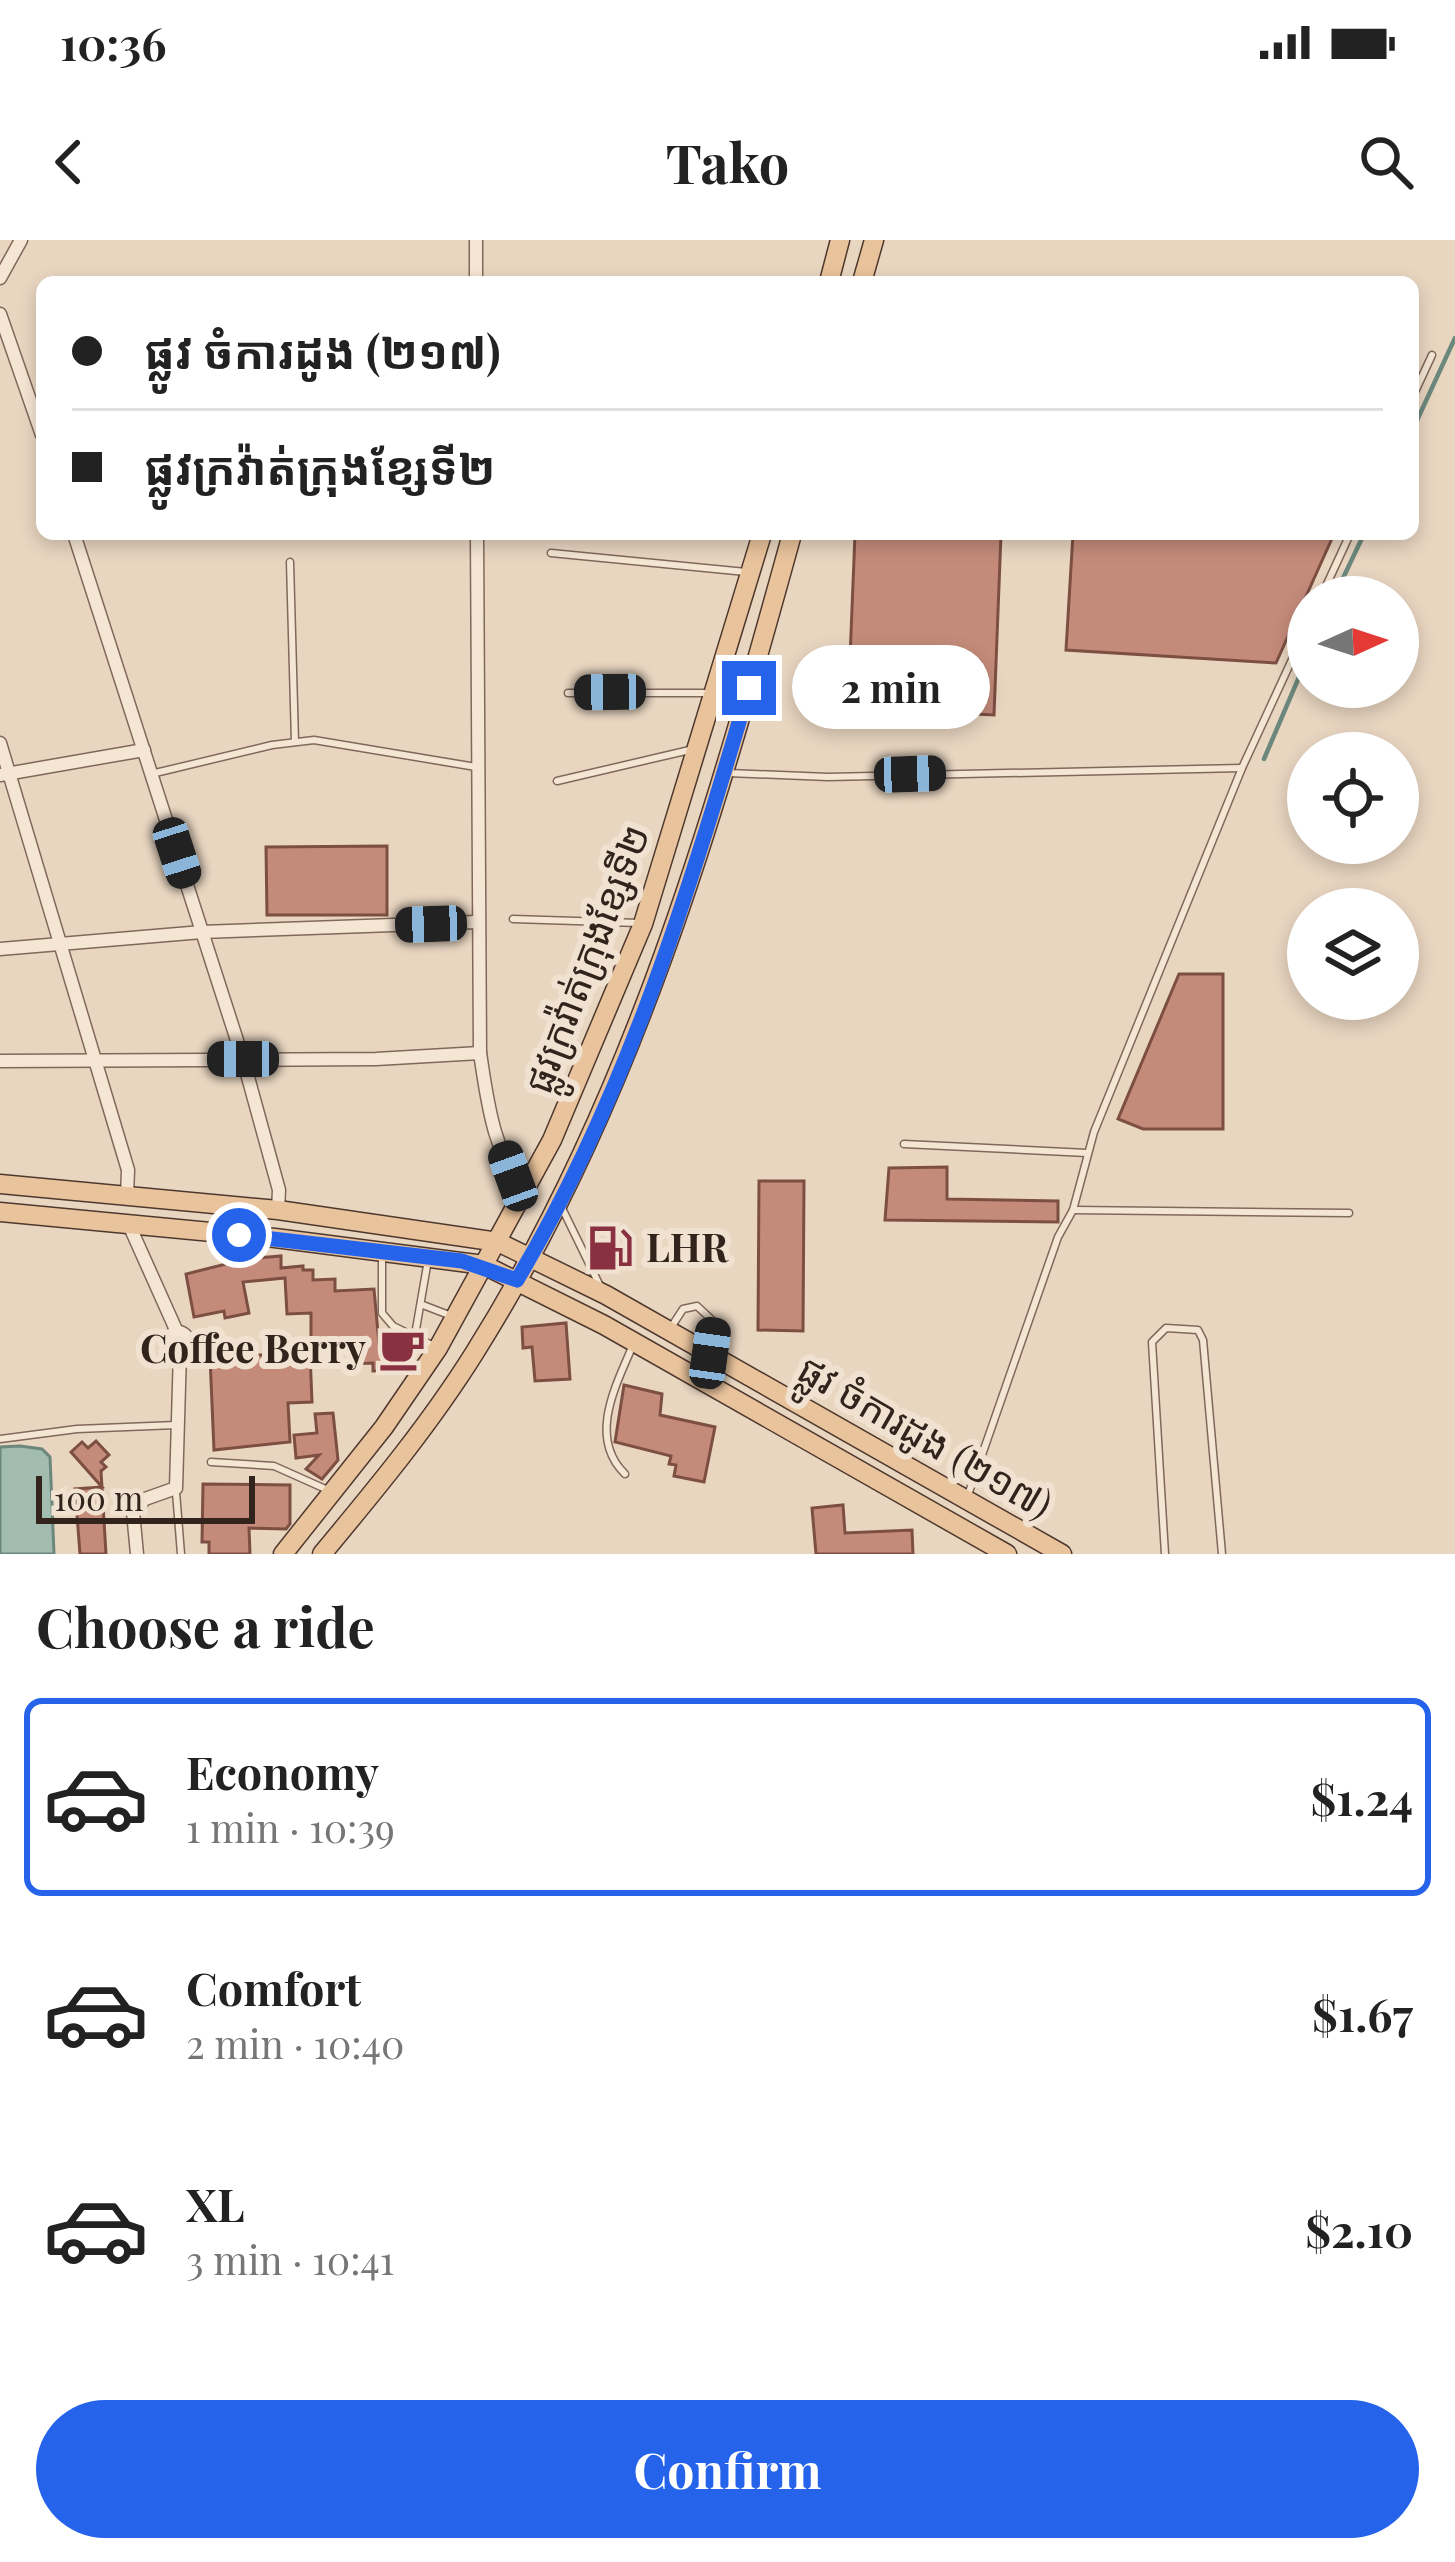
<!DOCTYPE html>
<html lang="en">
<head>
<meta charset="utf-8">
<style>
	body { margin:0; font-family:"Playfair Display","Noto Sans Khmer",serif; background:#f2f2f2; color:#222; height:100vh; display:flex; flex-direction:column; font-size:45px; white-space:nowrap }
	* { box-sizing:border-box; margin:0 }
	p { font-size:39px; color:#767676 }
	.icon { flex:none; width:66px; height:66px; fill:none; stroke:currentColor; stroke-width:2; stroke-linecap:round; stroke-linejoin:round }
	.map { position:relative; height:1314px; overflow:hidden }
	.sheet { display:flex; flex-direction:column; background:#fff; flex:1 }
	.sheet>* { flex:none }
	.guide { position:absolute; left:36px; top:36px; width:1383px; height:264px; border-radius:18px; box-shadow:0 6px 18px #0003; display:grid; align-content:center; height:264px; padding:0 36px; background:#fff }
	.needle { width:78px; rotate:87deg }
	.buttons { position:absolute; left:1287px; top:336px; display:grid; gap:24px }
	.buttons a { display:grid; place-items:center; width:132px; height:132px; border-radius:50%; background:#fff; box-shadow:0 6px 18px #0003; font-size:60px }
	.scale { position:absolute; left:36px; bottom:30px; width:219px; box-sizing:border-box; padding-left:12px; border:6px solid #32231d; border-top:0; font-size:33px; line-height:42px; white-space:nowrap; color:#32231d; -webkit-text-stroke:9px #f1e1d0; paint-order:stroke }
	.end { position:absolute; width:54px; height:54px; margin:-27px; border:15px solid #2563eb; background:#fff; box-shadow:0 0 0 6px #fff }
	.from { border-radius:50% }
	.bubble { position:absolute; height:84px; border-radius:42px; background:#fff; box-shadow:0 6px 18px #0003; font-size:39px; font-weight:700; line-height:84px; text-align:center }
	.car { position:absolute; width:36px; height:72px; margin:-36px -18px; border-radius:15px; box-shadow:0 0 9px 3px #0007; background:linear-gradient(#222 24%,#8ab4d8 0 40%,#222 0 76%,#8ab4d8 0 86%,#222 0) }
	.guide b { display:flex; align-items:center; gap:42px; height:114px; font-size:45px }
	.guide b+b { border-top:3px solid #e0e0e0 }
	.guide i { width:30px; height:30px; background:#222 }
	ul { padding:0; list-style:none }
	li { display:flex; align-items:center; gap:36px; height:198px; margin:0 24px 18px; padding:0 12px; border:6px solid transparent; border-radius:18px }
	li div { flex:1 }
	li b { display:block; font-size:45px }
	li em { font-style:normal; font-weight:700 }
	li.on { border-color:#2563eb }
	li>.icon { width:108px; height:108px; stroke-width:1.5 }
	h2 { padding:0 36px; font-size:54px; line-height:144px }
	.button { display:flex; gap:24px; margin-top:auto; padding:24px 36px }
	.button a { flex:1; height:138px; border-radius:72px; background:#2563eb; color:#fff; font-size:48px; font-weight:700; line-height:138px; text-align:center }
	.status { display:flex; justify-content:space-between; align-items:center; height:84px; padding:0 60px; background:#fff; direction:ltr }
	.status svg { height:33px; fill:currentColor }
	header { display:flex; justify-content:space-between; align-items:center; height:156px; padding:0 36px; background:#fff; font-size:54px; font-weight:700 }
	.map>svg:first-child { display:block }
	.water { fill:#a3bcb0; stroke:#6c887c; stroke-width:3 }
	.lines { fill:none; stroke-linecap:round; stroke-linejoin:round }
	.stream { stroke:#6c887c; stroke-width:4.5 }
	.building { fill:#c48b7a; stroke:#7d4f43; stroke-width:3 }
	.service-casing { stroke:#80685a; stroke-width:9 }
	.minor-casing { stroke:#80685a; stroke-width:15 }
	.primary-casing { stroke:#4e382e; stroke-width:21 }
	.service { stroke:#f5e5d3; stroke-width:6 }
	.minor { stroke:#f5e5d3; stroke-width:12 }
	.primary { stroke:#e9c39c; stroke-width:18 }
	.route { stroke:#2563eb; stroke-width:15 }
	.labels { text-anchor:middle; stroke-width:12; stroke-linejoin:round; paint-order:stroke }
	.street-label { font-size:39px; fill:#32231d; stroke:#f1e1d0 }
	.poi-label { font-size:39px; font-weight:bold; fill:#32231d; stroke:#f1e1d0; text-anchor:start }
</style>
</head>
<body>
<div class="status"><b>10:36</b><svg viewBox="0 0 49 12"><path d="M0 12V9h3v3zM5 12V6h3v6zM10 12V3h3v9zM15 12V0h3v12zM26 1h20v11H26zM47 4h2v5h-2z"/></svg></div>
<header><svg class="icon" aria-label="back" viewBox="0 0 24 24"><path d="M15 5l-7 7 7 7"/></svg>Tako<svg class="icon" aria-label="search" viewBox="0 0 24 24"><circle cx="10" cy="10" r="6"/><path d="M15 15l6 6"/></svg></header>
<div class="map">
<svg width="1455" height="1314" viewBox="0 0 1455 1314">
	<rect width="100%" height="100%" fill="#e9d6c1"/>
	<polygon class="water" points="20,1206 42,1209 50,1217 54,1314 0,1314 0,1207"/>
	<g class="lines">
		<g class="stream">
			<polyline points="1413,189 1455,98"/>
			<polyline points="1334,357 1364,294"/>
			<polyline points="1264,519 1308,416"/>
		</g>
	</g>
	<g class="building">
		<polygon points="855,294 1001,294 994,475 848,468"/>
		<polygon points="1073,294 1334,294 1276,423 1066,410"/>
		<polygon points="387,606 387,675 267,675 266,607"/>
		<polygon points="1179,734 1223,734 1223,889 1143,889 1118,879"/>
		<polygon points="947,927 947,959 1058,961 1058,982 885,980 889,928"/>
		<polygon points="759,941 804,941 803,1091 758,1090"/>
		<polygon points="281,1016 281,1028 303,1026 303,1030 313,1030 313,1040 335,1039 335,1051 374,1049 379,1104 398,1103 399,1130 373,1131 373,1123 349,1124 348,1110 311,1111 311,1073 287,1074 285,1038 243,1042 249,1073 225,1078 224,1071 194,1077 186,1034 246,1019"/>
		<polygon points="566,1083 570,1139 535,1141 532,1107 523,1108 522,1087"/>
		<polygon points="310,1113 312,1162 288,1163 290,1202 214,1210 210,1117"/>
		<polygon points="624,1145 662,1154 660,1175 715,1187 704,1242 674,1236 676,1225 669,1224 671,1216 615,1202"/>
		<polygon points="333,1173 338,1220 322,1239 306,1229 319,1215 296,1218 294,1195 317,1193 315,1174"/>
		<polygon points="96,1201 109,1215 101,1222 106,1227 101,1231 106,1314 80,1314 75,1249 102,1247 71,1212 82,1202 88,1208"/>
		<polygon points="203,1244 290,1245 290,1284 286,1289 249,1288 250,1314 209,1314 209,1302 202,1302"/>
		<polygon points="843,1265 845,1293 912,1290 913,1314 816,1314 812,1268"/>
	</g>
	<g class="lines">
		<g class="service-casing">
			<g id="service">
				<polyline points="1413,156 1432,115"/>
				<polyline points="551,313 746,332"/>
				<polyline points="290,322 295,502"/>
				<polyline points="1321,357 1350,294"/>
				<polyline points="568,453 711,453"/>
				<polyline points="728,533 828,537 1242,528"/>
				<polyline points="151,534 272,505 314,500 476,527"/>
				<polyline points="557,541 694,509"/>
				<polyline points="513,679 639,683"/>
				<polyline points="904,904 1087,913"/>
				<polyline points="561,966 600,1046"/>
				<polyline points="1073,970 1349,973"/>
				<polyline points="382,1014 382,1073 393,1086 436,1107"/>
				<polyline points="423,1065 454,1077"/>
				<polyline points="670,1089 683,1069 697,1066 713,1081 710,1109"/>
				<polyline points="415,1095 428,1020"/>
				<polyline points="0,1199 77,1189 176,1185"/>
				<polyline points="211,1222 274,1226 330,1251"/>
				<path d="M 625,1234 C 588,1198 615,1147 633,1105"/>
				<polyline points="176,1252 181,1314"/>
				<polyline points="968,1255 1058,997 1073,970 1094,892 1242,528 1308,385"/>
				<polyline points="1165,1314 1152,1102 1166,1088 1198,1090 1203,1100 1222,1314"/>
			</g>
		</g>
		<g class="minor-casing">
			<g id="minor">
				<polyline points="476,0 476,42"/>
				<polyline points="0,38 21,0"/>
				<polyline points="0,74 42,195"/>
				<polyline points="74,294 243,819 279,950 278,970"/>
				<path d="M 477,294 L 480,813 C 487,858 493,917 527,950"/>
				<polyline points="0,503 128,930 127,956"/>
				<polyline points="0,535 144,510"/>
				<polyline points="0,709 202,692 477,682"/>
				<polyline points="0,821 376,819 480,813"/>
				<polyline points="130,987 177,1092"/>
				<circle cx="178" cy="1102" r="10"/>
				<polyline points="137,1314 133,1272 145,1259 176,1248 180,1111"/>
			</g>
		</g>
		<g class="primary-casing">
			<g id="primary">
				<polyline points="829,42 840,0"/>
				<polyline points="862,42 874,0"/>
				<polyline points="0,944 278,970 498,1002 606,1055 1062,1314"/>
				<polyline points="0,972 275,998 484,1025 604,1085 1007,1314"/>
				<polyline points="283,1314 384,1187 438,1108 552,900 643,684 762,294"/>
				<path d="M 322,1314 C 376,1249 430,1184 475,1112 C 633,861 714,577 792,294"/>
			</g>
		</g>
		<use href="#service" class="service"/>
		<use href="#minor" class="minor"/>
		<use href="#primary" class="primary"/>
	</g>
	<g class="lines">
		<path class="route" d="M 239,995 L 462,1021 L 517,1040 C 626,857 690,651 749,448"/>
	</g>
	<defs>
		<g id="fuel-bare" transform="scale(3.6)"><path d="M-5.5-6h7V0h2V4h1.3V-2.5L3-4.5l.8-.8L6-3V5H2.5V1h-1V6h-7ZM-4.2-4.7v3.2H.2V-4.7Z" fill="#893041" stroke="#f1e1d0" stroke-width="2.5" paint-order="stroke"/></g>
		<g id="cafe-bare" transform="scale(3.6)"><path d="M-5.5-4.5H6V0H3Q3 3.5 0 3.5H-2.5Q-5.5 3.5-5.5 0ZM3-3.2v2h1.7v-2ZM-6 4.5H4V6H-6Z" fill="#893041" stroke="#f1e1d0" stroke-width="2.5" paint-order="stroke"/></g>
	</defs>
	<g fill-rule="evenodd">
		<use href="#fuel-bare" x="610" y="1008"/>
		<use href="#cafe-bare" x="402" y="1109"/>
	</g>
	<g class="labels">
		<g class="street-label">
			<text transform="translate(587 719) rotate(-69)" y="14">ផ្លូវក្រវ៉ាត់ក្រុងខ្សែទី២</text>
			<text transform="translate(925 1197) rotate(30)" y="14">ផ្លូវ ចំការដូង (២១៧)</text>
		</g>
		<g class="poi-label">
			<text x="646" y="1022">LHR</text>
			<text x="366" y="1123" text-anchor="end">Coffee Berry</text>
		</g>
	</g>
</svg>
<div class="buttons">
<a><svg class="needle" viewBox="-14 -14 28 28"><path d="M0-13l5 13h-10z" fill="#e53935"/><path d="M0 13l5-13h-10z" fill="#767676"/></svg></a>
<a><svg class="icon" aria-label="locate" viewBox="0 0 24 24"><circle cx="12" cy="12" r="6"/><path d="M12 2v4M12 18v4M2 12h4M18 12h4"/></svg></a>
<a><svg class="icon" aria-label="layers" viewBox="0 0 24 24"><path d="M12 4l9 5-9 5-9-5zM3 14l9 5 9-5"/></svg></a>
</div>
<div class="scale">100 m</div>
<i class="end from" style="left:239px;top:995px"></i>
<i class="end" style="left:749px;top:448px"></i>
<div class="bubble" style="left:792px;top:405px;width:198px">2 min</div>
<i class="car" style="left:610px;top:452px;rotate:269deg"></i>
<i class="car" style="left:910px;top:534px;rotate:88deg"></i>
<i class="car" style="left:177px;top:613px;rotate:162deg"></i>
<i class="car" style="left:431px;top:684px;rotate:268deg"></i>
<i class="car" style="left:243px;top:819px;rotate:270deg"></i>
<i class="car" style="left:513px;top:936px;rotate:340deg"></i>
<i class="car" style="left:710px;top:1113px;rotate:8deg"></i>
<div class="guide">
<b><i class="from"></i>ផ្លូវ ចំការដូង (២១៧)</b>
<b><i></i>ផ្លូវក្រវ៉ាត់ក្រុងខ្សែទី២</b>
</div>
</div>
<section class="sheet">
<h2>Choose a ride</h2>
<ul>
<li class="on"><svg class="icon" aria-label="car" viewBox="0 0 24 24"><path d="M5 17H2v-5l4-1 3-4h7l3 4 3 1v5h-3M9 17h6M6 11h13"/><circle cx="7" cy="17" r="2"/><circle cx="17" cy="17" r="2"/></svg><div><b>Economy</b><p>1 min · 10:39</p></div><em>$1.24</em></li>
<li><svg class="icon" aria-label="car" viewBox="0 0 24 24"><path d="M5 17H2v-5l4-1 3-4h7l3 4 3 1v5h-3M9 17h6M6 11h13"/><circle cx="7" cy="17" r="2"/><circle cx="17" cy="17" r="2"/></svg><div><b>Comfort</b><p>2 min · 10:40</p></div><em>$1.67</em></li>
<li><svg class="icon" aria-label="car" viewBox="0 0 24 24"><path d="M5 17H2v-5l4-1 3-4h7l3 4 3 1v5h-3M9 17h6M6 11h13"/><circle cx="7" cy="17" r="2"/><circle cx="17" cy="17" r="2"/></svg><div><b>XL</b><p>3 min · 10:41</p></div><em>$2.10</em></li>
</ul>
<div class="button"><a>Confirm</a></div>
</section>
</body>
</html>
